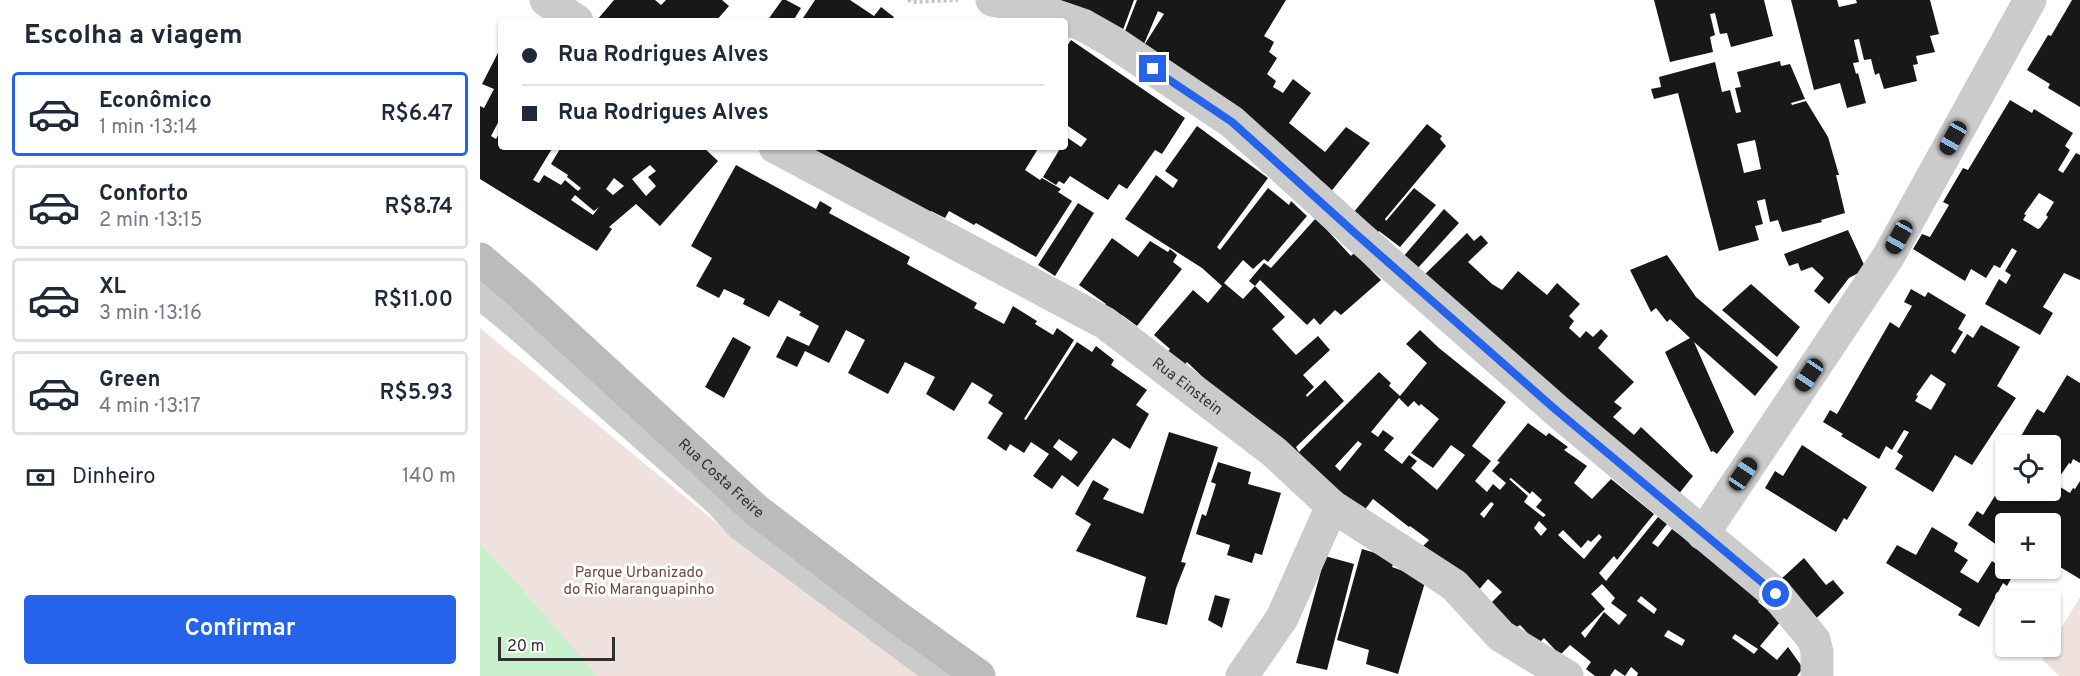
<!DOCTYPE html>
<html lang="pt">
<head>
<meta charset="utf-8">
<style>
	body { margin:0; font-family:Overpass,sans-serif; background:#f2f2f3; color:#1f2937; height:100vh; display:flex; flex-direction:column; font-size:22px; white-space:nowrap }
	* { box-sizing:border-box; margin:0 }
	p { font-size:20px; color:#747a83 }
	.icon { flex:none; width:33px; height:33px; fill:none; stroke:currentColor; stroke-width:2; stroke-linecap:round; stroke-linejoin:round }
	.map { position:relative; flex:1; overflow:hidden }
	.panel { display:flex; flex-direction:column; background:#fff; width:480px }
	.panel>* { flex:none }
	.banner { position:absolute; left:18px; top:18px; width:570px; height:132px; border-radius:6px; box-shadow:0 2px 4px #0004; display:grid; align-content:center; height:132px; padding:0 24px; background:#fff }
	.controls { position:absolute; left:1515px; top:435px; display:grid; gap:12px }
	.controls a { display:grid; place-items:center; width:66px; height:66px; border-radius:6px; background:#fff; box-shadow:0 2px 4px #0004; font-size:30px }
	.scale { position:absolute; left:18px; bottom:15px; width:117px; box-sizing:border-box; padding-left:6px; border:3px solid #313131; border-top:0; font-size:16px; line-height:21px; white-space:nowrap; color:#313131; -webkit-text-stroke:4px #fff; paint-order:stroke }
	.end { position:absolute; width:27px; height:27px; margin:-14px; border:8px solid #2563eb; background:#fff; box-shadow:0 0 0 3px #fff }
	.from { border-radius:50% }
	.car { position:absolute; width:18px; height:36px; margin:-18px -9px; border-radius:8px; box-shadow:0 0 4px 2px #0007; background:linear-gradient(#222 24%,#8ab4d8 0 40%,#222 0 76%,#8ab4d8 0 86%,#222 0) }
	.banner b { display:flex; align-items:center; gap:21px; height:57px; font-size:22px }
	.banner b+b { border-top:2px solid #e0e1e3 }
	.banner i { width:15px; height:15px; background:#1f2937 }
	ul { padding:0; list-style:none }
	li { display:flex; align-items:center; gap:18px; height:84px; margin:0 12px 9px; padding:0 12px; border:3px solid #e0e1e3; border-radius:6px }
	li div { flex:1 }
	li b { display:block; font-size:22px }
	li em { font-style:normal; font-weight:600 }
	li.on { border-color:#2563eb }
	li>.icon { width:54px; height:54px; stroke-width:1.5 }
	h2 { padding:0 24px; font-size:27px; line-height:72px }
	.pay { display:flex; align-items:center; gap:15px; height:66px; padding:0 24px; font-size:22px }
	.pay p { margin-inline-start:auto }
	.action { display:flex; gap:12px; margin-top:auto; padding:12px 24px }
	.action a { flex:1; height:69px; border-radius:6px; background:#2563eb; color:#fff; font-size:24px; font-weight:600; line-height:69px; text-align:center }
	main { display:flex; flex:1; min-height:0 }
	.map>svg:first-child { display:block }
	.green { fill:#efe1de }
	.water { fill:#c9f0cc }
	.building { fill:#181818; fill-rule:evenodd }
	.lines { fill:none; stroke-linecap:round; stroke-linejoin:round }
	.path { stroke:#c5c5c5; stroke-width:4; stroke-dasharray:3 3; stroke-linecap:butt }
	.pedestrian { stroke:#cbcbcb; stroke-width:33 }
	.minor { stroke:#cbcbcb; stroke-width:33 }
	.secondary { stroke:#bbb; stroke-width:33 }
	.route { stroke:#2563eb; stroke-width:8 }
	.labels { text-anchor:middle; stroke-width:6; stroke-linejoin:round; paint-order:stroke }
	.street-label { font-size:15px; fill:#313131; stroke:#fff }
	.park-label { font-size:15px; fill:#72463a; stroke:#fff }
</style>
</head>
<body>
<main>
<section class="panel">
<h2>Escolha a viagem</h2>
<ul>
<li class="on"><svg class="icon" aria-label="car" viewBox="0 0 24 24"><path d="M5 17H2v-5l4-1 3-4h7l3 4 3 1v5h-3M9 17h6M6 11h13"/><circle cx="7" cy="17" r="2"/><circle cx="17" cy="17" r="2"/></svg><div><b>Econômico</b><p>1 min · 13:14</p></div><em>R$6.47</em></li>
<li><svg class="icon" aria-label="car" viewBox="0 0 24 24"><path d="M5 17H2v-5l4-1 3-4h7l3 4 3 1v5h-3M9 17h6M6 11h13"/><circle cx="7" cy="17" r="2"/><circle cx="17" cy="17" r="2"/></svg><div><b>Conforto</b><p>2 min · 13:15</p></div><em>R$8.74</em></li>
<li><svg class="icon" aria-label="car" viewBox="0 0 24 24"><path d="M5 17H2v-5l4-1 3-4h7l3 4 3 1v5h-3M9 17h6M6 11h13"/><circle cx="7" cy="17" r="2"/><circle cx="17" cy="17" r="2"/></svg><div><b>XL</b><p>3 min · 13:16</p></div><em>R$11.00</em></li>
<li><svg class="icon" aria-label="car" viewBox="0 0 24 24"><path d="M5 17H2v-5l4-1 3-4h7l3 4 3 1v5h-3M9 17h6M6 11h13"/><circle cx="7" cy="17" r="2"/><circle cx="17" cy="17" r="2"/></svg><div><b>Green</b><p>4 min · 13:17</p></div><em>R$5.93</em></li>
</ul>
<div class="pay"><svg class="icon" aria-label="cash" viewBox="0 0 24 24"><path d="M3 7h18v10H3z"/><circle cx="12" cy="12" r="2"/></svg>Dinheiro<p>140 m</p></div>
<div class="action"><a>Confirmar</a></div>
</section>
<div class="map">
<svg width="1600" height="676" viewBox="0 0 1600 676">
	<rect width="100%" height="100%" fill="#fff"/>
	<g class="green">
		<polygon points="0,328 266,547 449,676 117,676 112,673 35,581 0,543"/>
		<polygon points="1600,597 1600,676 1579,676 1562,659"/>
	</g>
	<polygon class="water" points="0,543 35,581 117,676 0,676"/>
	<g class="building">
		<polygon points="134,0 175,0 181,5 186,0 242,0 249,6 236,21 117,20"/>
		<polygon points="302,0 306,0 321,8 313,21 287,21"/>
		<polygon points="335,0 370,0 394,16 401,7 414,17 411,21 321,21"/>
		<polygon points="563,0 654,0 640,38"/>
		<polygon points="657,0 806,0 784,36 794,42 789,52 797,58 787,74 796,81 793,87 803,93 813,79 831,93 809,123 845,152 866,127 890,143 849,194 661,50 684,14 678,11 664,44 643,36"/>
		<polygon points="1174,0 1284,0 1293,36 1251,47 1247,33 1240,34 1235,13 1230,14 1235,35 1230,37 1233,52 1190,62"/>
		<polygon points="1311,0 1357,0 1359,7 1377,3 1376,0 1450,0 1459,34 1450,36 1455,52 1436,56 1438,64 1433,65 1437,81 1404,89 1399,73 1395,75 1391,59 1384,60 1379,39 1374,40 1379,62 1373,63 1376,74 1378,73 1386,103 1367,108 1360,83 1334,90"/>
		<polygon points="1592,0 1600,0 1600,107 1568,88 1570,84 1547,70 1568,35 1571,36"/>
		<polygon points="591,40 705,118 682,154 675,150 647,189 639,184 628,200 590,176 584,184 579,181 576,185 563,177 581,147 585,147 585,136 601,147 607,139 588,126 585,131 585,44 587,46"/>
		<path d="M 21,47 L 21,117 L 11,136 L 16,139 L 21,130 L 21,147 L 73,147 L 53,180 L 59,183 L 64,175 L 81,185 L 85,180 L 98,191 L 101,188 L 87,177 L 88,175 L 71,164 L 81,147 L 223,147 L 238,161 L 180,226 L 156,204 L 129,227 L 132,229 L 117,251 L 0,179 L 0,106 L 4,108 L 14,89 L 2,84 ZM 170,165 L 176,171 L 168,177 L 176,186 L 166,196 L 152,179 ZM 134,178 L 144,186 L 133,195 L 126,189 ZM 95,195 L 114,211 L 119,207 L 113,215 L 91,200 Z"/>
		<path d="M 1300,61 L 1301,66 L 1310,64 L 1325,99 L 1311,103 L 1312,105 L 1326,101 L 1348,137 L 1359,175 L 1356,175 L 1365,213 L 1341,220 L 1342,222 L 1302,232 L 1298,220 L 1290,222 L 1285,199 L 1277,201 L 1283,224 L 1275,226 L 1279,240 L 1239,251 L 1198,93 L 1174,99 L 1171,89 L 1181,87 L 1179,77 L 1235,62 L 1242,92 L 1250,90 L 1256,113 L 1261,112 L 1255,88 L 1261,87 L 1257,72 ZM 1275,140 L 1281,169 L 1264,173 L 1257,144 Z"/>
		<path d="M 1530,100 L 1552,113 L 1554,109 L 1593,133 L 1585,146 L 1590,150 L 1578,170 L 1583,173 L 1596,153 L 1600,155 L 1600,280 L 1584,273 L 1563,307 L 1573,313 L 1560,335 L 1505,304 L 1519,279 L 1526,284 L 1531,275 L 1525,271 L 1537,251 L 1532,248 L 1520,268 L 1514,265 L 1506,278 L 1491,269 L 1485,281 L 1433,249 L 1442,234 L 1450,237 L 1469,205 L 1463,202 L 1483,168 L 1488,170 ZM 1559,193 L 1574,202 L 1566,215 L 1568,217 L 1560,228 L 1558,229 L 1543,220 L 1546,215 L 1544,214 Z"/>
		<polygon points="947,124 962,136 960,139 966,146 905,219 906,221 934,188 956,205 920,247 899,231 892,239 868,219"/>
		<path d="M 717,126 L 788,178 L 737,247 L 740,250 L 788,188 L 809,205 L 811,201 L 827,216 L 788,262 L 784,259 L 773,269 L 763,260 L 744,283 L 763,299 L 775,286 L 805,317 L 792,329 L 816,355 L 838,336 L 850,350 L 823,375 L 834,387 L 826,395 L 827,397 L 845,380 L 864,401 L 816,447 L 819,452 L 899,372 L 911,383 L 909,386 L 920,396 L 947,363 L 926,344 L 940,330 L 959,348 L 1026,402 L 992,446 L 1011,461 L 995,481 L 1007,492 L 1013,484 L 1020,490 L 1026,483 L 1012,471 L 1020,462 L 1017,461 L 1048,423 L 1066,436 L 1069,433 L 1088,447 L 1084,450 L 1107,466 L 1094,483 L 1112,499 L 1131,479 L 1174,514 L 1137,560 L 1134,556 L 1119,573 L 1126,581 L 1178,517 L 1187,524 L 1172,543 L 1178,547 L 1192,529 L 1282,595 L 1278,602 L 1301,621 L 1280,646 L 1297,660 L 1308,647 L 1323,668 L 1317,676 L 1157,676 L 1158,673 L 1151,667 L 1145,676 L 1135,669 L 1130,676 L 1115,676 L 1106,669 L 1111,662 L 1090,645 L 1080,655 L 1064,638 L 1058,644 L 1040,625 L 1035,628 L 1003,611 L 1022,592 L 1008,579 L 997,592 L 943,546 L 949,540 L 930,526 L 929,527 L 893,499 L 883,512 L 731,385 L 707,362 L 702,368 L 686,354 L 690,349 L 674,335 L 713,290 L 728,303 L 742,286 L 722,268 L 645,219 L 676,175 L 693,188 L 698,180 L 685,171 ZM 919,398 L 928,407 L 934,401 L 939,406 L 941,404 L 959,419 L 931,453 L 953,468 L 971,445 L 985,455 L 957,490 L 931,468 L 937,461 L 929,455 L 922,464 L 904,450 L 914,438 L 903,430 L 898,437 L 891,432 ZM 878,441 L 882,444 L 860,471 L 855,466 ZM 1031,478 L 1050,494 L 1052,491 L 1062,500 L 1056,507 L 1066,515 L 1063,517 L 1044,502 L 1048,496 L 1029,479 ZM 1011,502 L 1014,504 L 1004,518 L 1000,514 ZM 1059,521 L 1067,529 L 1061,536 L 1054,528 ZM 1083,530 L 1101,548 L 1108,540 L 1111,542 L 1119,534 L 1122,537 L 1104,559 L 1078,535 ZM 1122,584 L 1135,598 L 1131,603 L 1147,615 L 1139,625 L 1124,612 L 1105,638 L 1101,633 L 1125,609 L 1111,594 ZM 1161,596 L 1177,609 L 1174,614 L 1157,601 ZM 1188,630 L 1205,640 L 1202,646 L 1184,636 ZM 1255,634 L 1278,649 L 1274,654 L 1252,638 Z"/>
		<polygon points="312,147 559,147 545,170 560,180 562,178 581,189 578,192 592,201 556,257 496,223 494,225 469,211 465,218 451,211 443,225"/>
		<path d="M 256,165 L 336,209 L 340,201 L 352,208 L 349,213 L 430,257 L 427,264 L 497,303 L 494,308 L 524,324 L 533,306 L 557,321 L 555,324 L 573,335 L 577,328 L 594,340 L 544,419 L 546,420 L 597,342 L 612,352 L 616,346 L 634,360 L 631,365 L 667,390 L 656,405 L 669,414 L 650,449 L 633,438 L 598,487 L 582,475 L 572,489 L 553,476 L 569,454 L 551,442 L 544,453 L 530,444 L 526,451 L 507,438 L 523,413 L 508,403 L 513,395 L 492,382 L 474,411 L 446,394 L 455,377 L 425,362 L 408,394 L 368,373 L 385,340 L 366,330 L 349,363 L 325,351 L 317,367 L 296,357 L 307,336 L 329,346 L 339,326 L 319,315 L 321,312 L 299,300 L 289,317 L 263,304 L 265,299 L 244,289 L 239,298 L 216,286 L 232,258 L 211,246 ZM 579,439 L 598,452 L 591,461 L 573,447 Z"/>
		<polygon points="598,203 614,213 575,276 558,265"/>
		<polygon points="964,209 979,223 937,269 923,257"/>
		<polygon points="836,218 871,256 874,253 901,280 861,315 855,310 840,325 834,318 827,325 780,280 775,286 769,281 784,263 791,268"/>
		<polygon points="1368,230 1386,269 1369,278 1349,304 1334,291 1344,278 1332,267 1321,271 1318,263 1309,266 1304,254"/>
		<polygon points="987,233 994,241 1001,235 1008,243 988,262 1012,284 1022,290 1038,271 1067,295 1077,283 1100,304 1089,316 1094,321 1089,328 1100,338 1106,331 1113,337 1121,329 1128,336 1118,348 1154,382 1134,402 1142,408 1133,417 1154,435 1161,427 1213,476 1194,500 938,281"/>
		<polygon points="632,238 658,257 670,241 688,252 690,249 697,255 693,262 702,269 657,326 642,315 635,326 618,314 626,304 599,285"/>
		<polygon points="1187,255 1216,297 1298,367 1275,396 1214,342 1254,432 1237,454 1233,451 1231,452 1185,352 1210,338 1190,319 1187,322 1176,308 1171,312 1150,270"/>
		<polygon points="1271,284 1320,327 1297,357 1242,310"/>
		<path d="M 1431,289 L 1445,297 L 1448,292 L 1486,315 L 1478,329 L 1483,332 L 1471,351 L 1475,354 L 1487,334 L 1493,338 L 1501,325 L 1540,347 L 1517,386 L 1536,398 L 1492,465 L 1475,455 L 1453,492 L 1415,469 L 1423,456 L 1417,452 L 1429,432 L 1424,430 L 1412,450 L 1406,446 L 1399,459 L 1361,436 L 1363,434 L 1343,422 L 1350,410 L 1357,414 L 1410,322 L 1419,328 L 1432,306 L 1424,302 ZM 1451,374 L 1466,384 L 1451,410 L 1435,401 L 1438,396 L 1436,395 Z"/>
		<polygon points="253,337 271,347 244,398 225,387"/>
		<polygon points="1587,375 1600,383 1600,463 1593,459 1591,464 1589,463 1578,479 1580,480 1577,485 1590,493 1593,488 1595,489 1600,481 1600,579 1570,561 1570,524 1567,524 1571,517 1566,513 1560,524 1526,524 1526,534 1517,545 1488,525 1497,511 1503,515 1526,478 1526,490 1570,490 1570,446 1541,446 1537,443 1557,409 1564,413"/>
		<polygon points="689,432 738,447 701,562 706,563 696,588 687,625 656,617 666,577 596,551 611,524 595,514 613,480 629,489 623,499 663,514"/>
		<polygon points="1322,445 1387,487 1367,520 1364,518 1356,532 1285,488 1295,471 1303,476"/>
		<polygon points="738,462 771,472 768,484 801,493 782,555 775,553 772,563 747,555 750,545 716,534 722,514 726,516 736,484 731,482"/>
		<polygon points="1452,527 1478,543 1474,551 1488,560 1480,572 1498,583 1512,561 1533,575 1527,586 1523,583 1499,627 1478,615 1482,609 1406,563 1417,545 1436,555"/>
		<polygon points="882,549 915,559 912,567 946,579 918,674 886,664 889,650 857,640"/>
		<polygon points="845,556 874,564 847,670 816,663"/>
		<polygon points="1324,558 1346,585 1353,580 1364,593 1331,623 1300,580"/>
		<polygon points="735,595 750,599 742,628 728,620"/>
	</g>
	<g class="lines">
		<polyline class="path" points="428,0 433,2 478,0"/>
		<polyline class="pedestrian" points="0,292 47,331 239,500 262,525 466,676"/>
		<g class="minor">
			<polyline points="66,0 97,21"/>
			<polyline points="512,0 550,7 603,25 633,42 752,122 876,234 1076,410 1296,594 1334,640 1337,652 1337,676"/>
			<path id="s1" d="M 295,147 L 625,323 L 794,452 L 852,506 L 974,585 L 1021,636 L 1087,676"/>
			<polyline points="1223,534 1408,257 1550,0"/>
			<polyline points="762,676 802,618 852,506"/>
		</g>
		<path class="secondary" id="s2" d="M 0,259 L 41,294 L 276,510 L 414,615 L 499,676"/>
	</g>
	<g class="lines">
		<polyline class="route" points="673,69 752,122 876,234 1076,410 1296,594"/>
	</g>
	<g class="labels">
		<g class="street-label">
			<text dy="5" stroke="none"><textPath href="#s1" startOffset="478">Rua Einstein</textPath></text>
			<text dy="5" stroke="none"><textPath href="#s2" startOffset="326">Rua Costa Freire</textPath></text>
		</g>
		<g class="park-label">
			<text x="159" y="577">Parque Urbanizado<tspan x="159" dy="17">do Rio Maranguapinho</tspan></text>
		</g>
	</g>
</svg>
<div class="controls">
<a><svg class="icon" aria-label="locate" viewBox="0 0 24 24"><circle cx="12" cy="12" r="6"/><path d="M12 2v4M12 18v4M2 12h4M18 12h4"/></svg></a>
<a>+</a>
<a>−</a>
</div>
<div class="scale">20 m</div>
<i class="end from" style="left:1296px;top:594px"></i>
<i class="end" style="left:673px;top:69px"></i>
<i class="car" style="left:1473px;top:138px;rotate:209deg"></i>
<i class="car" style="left:1419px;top:237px;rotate:209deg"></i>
<i class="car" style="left:1329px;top:375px;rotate:214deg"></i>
<i class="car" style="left:1263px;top:474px;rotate:34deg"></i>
<div class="banner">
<b><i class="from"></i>Rua Rodrigues Alves</b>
<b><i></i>Rua Rodrigues Alves</b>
</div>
</div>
</main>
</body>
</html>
